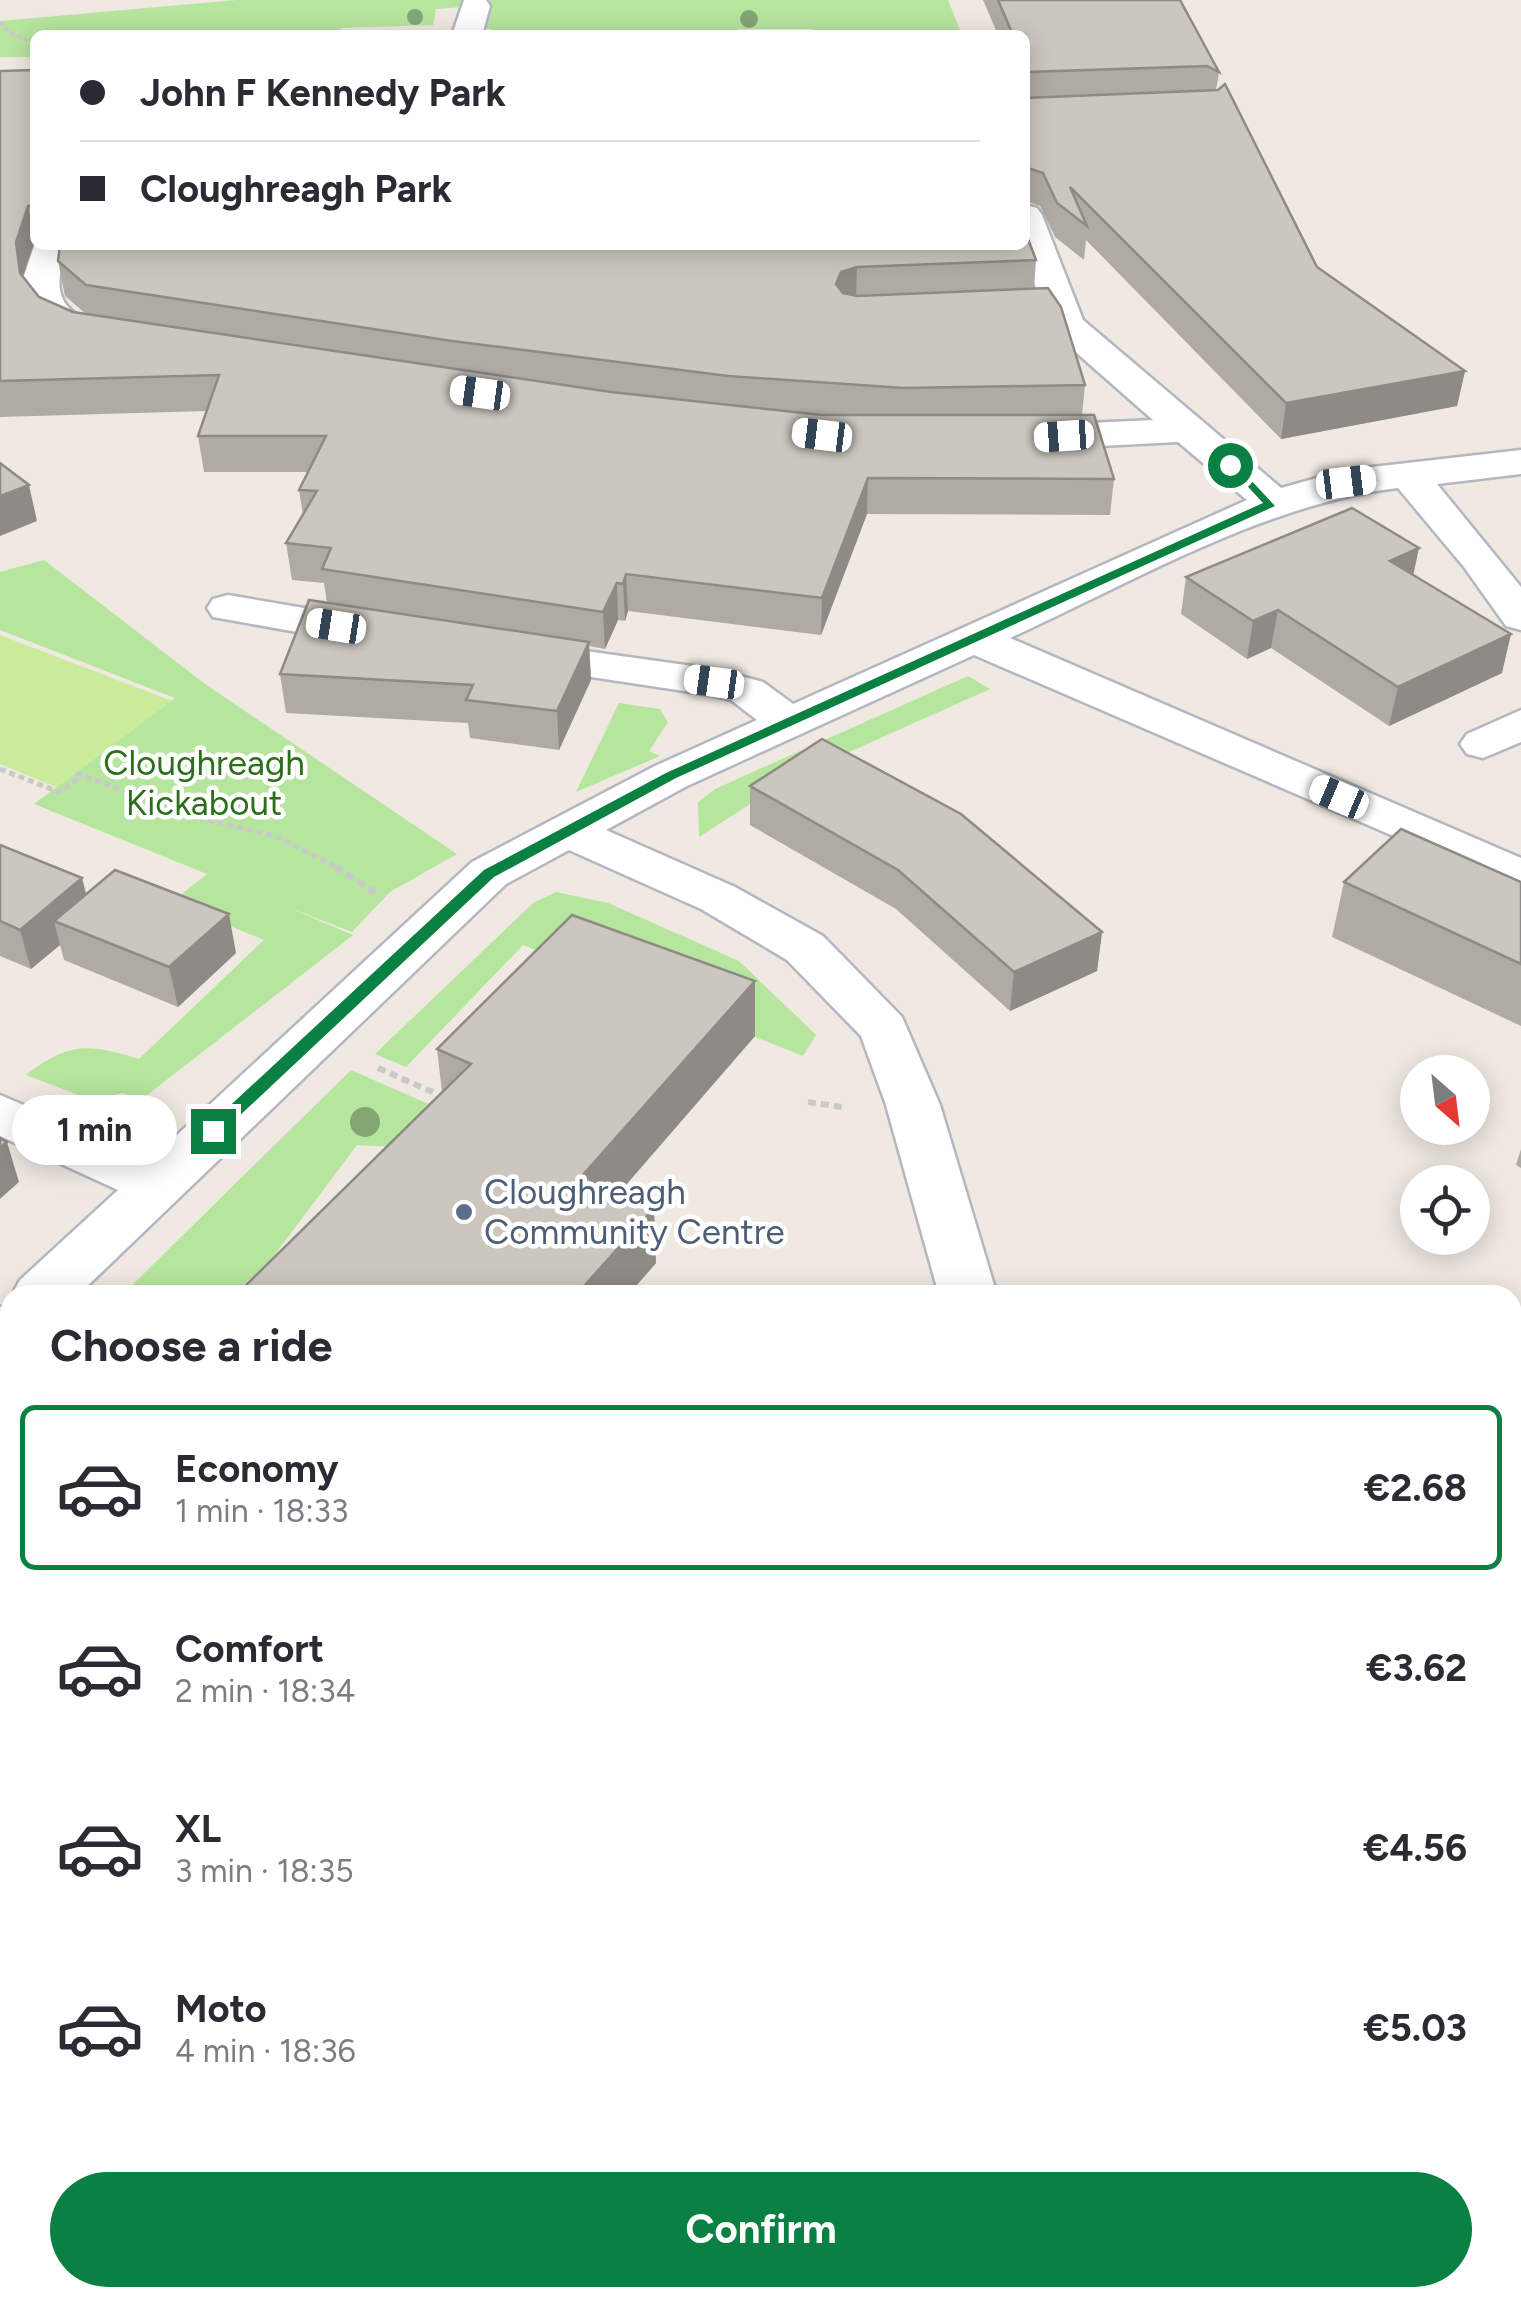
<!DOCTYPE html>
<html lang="en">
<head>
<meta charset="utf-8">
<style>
	body { margin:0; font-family:Figtree,sans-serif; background:#f2f2f3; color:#2b2b33; height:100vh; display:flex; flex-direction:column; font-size:38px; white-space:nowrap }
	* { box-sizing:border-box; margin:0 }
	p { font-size:32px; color:#7c7c81 }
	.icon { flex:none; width:55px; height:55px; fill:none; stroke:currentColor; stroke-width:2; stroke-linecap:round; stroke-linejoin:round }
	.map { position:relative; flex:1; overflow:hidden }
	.details { position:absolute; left:0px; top:1285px; width:1522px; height:1022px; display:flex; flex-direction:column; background:#fff; border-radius:30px 30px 0 0; box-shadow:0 5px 25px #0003 }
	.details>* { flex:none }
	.guide { position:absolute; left:30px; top:30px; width:1000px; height:220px; border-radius:15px; box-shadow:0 5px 25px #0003; display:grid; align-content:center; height:220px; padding:0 50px; background:#fff }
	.needle { width:65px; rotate:152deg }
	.buttons { position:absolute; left:1400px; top:1055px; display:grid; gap:20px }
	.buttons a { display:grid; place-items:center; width:90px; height:90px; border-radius:50%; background:#fff; box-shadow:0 5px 25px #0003; font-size:50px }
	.end { position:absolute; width:45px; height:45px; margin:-22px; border:12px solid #0b8043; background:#fff; box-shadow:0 0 0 5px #fff }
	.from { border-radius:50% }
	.bubble { position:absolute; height:70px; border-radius:35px; background:#fff; box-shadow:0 5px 25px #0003; font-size:32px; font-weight:700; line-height:70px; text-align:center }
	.car { position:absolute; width:30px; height:60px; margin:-30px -15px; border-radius:12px; box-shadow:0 0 8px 2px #0007; background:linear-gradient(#fff 24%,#345 0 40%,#fff 0 76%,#345 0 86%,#fff 0) }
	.guide b { display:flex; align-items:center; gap:35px; height:95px; font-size:38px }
	.guide b+b { border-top:2px solid #e1e1e2 }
	.guide i { width:25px; height:25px; background:#2b2b33 }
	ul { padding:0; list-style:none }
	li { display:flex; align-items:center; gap:30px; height:165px; margin:0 20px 15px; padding:0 30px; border:5px solid transparent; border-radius:15px }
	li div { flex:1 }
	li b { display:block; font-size:38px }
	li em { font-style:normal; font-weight:700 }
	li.current { border-color:#0b8043 }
	li>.icon { width:90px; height:90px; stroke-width:1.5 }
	h2 { padding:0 50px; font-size:45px; line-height:120px }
	.primary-button { display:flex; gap:20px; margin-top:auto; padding:20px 50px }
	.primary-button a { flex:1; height:115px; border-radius:60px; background:#0b8043; color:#fff; font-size:40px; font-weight:700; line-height:115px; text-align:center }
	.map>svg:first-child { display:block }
	.green { fill:#b6e59e }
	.pitch { fill:#c9ec9a }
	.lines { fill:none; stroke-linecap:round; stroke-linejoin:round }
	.service-casing { stroke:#b4b7c1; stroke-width:6 }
	.minor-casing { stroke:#b4b7c1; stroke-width:5 }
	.secondary-casing { stroke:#b4b7c1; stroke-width:5 }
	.path-far2 { stroke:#c9c9c9; stroke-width:4; stroke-dasharray:5 2.5; stroke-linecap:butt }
	.path-far1 { stroke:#c9c9c9; stroke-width:5; stroke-dasharray:6 4; stroke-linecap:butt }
	.path { stroke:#c9c9c9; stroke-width:6; stroke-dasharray:8 5; stroke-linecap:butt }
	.service { fill:#fff; fill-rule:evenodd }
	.minor { fill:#fff; fill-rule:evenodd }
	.secondary { fill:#fff; fill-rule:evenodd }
	.tree { fill:#84a574 }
	.wall { fill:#afaba4 }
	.shaded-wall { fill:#8e8b86 }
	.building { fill:#cbc7bf; stroke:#8e8b86; stroke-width:2.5 }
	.route { fill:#0b8043 }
	.service-dot { fill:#5c6f8a; stroke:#fff; stroke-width:4 }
	.labels { text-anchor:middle; stroke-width:9; stroke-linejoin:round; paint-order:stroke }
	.park-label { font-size:35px; fill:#2c6e1b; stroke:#fff }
	.service-label { font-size:35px; fill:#4e5e75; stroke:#fff; text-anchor:start }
</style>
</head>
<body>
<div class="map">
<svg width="1521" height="2306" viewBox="0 0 1521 2306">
	<rect width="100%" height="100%" fill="#efe9e1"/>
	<g class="green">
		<polygon points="237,0 948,0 962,35 815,35 811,29 738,29 736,35 504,33 485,28 490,5 436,9 433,25 341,28 337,35 35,35 35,57 0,57 0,21"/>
		<path d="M 44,560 L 205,684 L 457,854 L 390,892 L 352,932 L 285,906 L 353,935 L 142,1099 L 122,1093 L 94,1101 L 26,1075 C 68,1042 89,1043 139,1059 L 264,940 L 172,902 L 207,874 L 34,804 L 175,698 L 0,630 L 0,572 Z"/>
		<polygon points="968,676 990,689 789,779 699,837 698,802 715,789"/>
		<polygon points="619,703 660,709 668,722 649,751 660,756 576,792"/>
		<polygon points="556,892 608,903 739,961 816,1035 803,1056 523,945 406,1067 375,1054 533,903"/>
		<polygon points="351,1070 433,1106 392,1147 357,1145 270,1261 232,1295 122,1295"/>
		<polygon points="0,1488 10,1496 10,1918 0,1912"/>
	</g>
	<polygon class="pitch" points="0,635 172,701 56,787 0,764"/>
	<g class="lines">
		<g class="service-casing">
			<polygon id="service" points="0,1346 10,1349 10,1379 0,1375"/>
		</g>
		<g class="minor-casing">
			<g id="minor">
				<polygon points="464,0 486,0 490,6 482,35 452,35"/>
				<path d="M 1025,205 L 1037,208 L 1042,215 L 1083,320 L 1281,488 L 1346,470 L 1521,450 L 1521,474 L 1437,484 L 1521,587 L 1521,630 L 1506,626 L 1464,567 L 1398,488 C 1266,503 1131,583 1010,638 L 1521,858 L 1521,891 L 974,655 L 687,786 L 606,830 L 735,887 L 823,936 L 902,1017 L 940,1105 L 997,1295 L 939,1295 L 886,1105 L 861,1036 L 787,960 L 701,909 L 569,850 L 506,884 L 78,1295 L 12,1295 L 20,1280 L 118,1190 L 0,1136 L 0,1095 L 151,1159 L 472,862 L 655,766 L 757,720 L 731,700 L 711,695 L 498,663 L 492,654 L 498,645 L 514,641 L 714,669 L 763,682 L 793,704 L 1247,500 L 1178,442 L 1023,450 L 1009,446 L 1003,438 L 1009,430 L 1023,426 L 1153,420 L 1054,333 L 1019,245 L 1025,245 Z"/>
				<path d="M 35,243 L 68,245 C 55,281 52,308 94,323 C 106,327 115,326 122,337 L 117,345 C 78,355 28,326 21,285 Z"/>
				<polygon points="228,595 375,620 390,624 397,633 390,642 375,646 213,617 207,608 213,599"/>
				<polygon points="1521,710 1521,742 1483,758 1467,754 1460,744 1467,734"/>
				<polygon points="10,1304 10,1355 0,1358 0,1307"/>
			</g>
		</g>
		<g class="secondary-casing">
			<g id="secondary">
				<polygon points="0,1960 10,1964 10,2038 0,2034"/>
				<polygon points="358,2298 446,2298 449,2306 361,2306"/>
			</g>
		</g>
		<polyline class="path-far2" points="0,22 8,32 35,43"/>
		<g class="path-far1">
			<polyline points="0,769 59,792 82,776"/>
			<polyline points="76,773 191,816 275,836 341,869"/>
		</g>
		<g class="path">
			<polyline points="336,867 376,893"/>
			<polyline points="378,1068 435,1093"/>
			<polyline points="808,1102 842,1107"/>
		</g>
		<use href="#service" class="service"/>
		<use href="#minor" class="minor"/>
		<use href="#secondary" class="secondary"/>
	</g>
	<g class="tree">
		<circle cx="415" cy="17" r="8"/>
		<circle cx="749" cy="19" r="9"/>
		<circle cx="365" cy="1122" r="15"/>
	</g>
	<g class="wall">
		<polygon points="983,0 1180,0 1219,72 1216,90 1317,267 1465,371 1457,406 1281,439 1086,240 1084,260 1055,237 1040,206 1026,201 1025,35 998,35"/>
		<polygon points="35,70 35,240 23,277 39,297 73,312 86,314 65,296 58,261 1036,260 1034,289 1085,385 1082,415 1114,479 1110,515 867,514 821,635 628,611 625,621 618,620 605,649 589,646 591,680 559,750 470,738 468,723 286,713 280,674 327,603 324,583 292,580 286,543 303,515 299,490 308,472 204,472 198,436 206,411 0,417 0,71"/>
		<polygon points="1413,575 1502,673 1389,726 1271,648 1247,659 1181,614 1186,577"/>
		<polygon points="750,786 1102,932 1097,971 1010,1011 896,909 750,825"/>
		<polygon points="0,845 82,878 86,894 236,953 178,1007 64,960 60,945 31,969 0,956"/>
		<polygon points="1344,882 1521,882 1521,1026 1332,937"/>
		<polygon points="755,981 755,1036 619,1193 656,1263 628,1295 236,1295 442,1092 437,1049"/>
		<polygon points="1521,1149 1521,1168 1516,1165"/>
		<polygon points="872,2298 933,2298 929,2306 886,2306"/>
	</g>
	<g class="shaded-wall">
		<polygon points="1028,168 1026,201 1025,203 1025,175"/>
		<polygon points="28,206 35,240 23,276 20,273 16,242"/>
		<polygon points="857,267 856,301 840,306 836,284 841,272"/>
		<polygon points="1465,371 1457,406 1281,439 1286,403"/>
		<polygon points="868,478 867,514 821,635 822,598"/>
		<polygon points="29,485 37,521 0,536 0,496"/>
		<polygon points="1419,548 1411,586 1390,561"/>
		<polygon points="626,574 628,611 625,621 623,584"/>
		<polygon points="617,583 618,620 605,649 603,612"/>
		<polygon points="1278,610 1271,648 1247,659 1253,621"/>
		<polygon points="1511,634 1502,673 1389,726 1398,687"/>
		<polygon points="589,642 591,680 559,750 557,711"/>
		<polygon points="82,878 92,918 54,921 60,945 31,969 20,930"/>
		<polygon points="229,914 236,953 178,1007 169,967"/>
		<polygon points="1102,932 1097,971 1010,1011 1014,972"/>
		<polygon points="755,981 755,1036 586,1231 582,1176"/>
		<polygon points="7,1142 19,1182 0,1199 0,1148"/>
		<polygon points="654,1208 656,1263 628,1295 576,1295"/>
		<polygon points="922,2298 933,2298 929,2306 921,2306"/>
	</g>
	<g class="building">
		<polygon points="998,0 1180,0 1219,72 1207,66 1027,72 1025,96 1025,35 1013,35"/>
		<polygon points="360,32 360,35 256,35"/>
		<polygon points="35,70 35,206 28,206 16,242 20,273 39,297 73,312 611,392 822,415 1094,415 1114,479 868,478 822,598 626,574 623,584 617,583 603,612 322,569 331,548 286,543 317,491 299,490 326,436 198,436 219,375 0,381 0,71"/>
		<polygon points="1225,84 1317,267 1465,371 1286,403 1070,187 1087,226 1057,203 1043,173 1028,168 1025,175 1025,98 1218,90"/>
		<polygon points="1025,231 1036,260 857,267 841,272 836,284 843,293 857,296 1048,288 1061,307 1085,385 904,388 728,376 452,341 86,285 58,261 60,245 1025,245"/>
		<polygon points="0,463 29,485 0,496"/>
		<polygon points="1352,508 1419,548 1390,561 1511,634 1398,687 1278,610 1253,621 1186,577"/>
		<polygon points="309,600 589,642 557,711 466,700 473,685 280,674"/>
		<polygon points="822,739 961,814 1102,932 1014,972 898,870 750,786"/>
		<polygon points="1401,829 1521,882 1521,964 1344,882"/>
		<polygon points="0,845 82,878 20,930 0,921"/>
		<polygon points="115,870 229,914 169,967 54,921"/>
		<polygon points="572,915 755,981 582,1176 654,1208 576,1295 236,1295 471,1064 437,1049"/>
		<polygon points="0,1138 7,1142 0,1148"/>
	</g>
	<polygon class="route" points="1226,463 1235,463 1275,506 676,778 494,877 219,1135 207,1135 207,1127 484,870 666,773 1263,503"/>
	<circle class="service-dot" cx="464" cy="1212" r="10"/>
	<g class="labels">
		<g class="park-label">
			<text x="204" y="775">Cloughreagh<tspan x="204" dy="40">Kickabout</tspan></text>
		</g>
		<g class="service-label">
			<text x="484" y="1204">Cloughreagh<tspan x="484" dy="40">Community Centre</tspan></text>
		</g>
	</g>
</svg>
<div class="buttons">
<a><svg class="needle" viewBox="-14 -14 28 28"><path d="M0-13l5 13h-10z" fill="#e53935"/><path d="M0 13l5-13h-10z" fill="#7c7c81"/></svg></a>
<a><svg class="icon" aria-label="locate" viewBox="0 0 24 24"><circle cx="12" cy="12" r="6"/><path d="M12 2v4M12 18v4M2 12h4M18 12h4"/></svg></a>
</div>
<i class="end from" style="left:1230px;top:465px"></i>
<i class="end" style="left:213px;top:1131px"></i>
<div class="bubble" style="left:12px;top:1095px;width:165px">1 min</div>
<i class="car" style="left:480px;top:393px;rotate:278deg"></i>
<i class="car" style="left:822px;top:435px;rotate:277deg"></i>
<i class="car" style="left:1064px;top:436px;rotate:266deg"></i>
<i class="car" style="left:1346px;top:482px;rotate:83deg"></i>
<i class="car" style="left:336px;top:626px;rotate:279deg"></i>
<i class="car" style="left:714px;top:682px;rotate:278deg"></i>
<i class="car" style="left:1339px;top:797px;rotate:293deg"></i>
<div class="guide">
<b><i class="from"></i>John F Kennedy Park</b>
<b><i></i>Cloughreagh Park</b>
</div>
<section class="details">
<h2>Choose a ride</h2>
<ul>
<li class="current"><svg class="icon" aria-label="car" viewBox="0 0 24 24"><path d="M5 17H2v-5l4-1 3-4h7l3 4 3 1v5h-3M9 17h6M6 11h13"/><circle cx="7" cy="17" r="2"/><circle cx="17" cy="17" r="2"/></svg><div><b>Economy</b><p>1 min · 18:33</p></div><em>€2.68</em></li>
<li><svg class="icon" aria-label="car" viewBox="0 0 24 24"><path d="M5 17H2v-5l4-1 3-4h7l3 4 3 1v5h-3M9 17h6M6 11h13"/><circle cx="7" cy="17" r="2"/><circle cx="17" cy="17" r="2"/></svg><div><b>Comfort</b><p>2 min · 18:34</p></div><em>€3.62</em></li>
<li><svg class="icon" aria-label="car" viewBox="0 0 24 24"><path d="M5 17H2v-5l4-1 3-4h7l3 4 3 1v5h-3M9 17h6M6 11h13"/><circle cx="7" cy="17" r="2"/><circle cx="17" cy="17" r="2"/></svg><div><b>XL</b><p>3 min · 18:35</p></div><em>€4.56</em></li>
<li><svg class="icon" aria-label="car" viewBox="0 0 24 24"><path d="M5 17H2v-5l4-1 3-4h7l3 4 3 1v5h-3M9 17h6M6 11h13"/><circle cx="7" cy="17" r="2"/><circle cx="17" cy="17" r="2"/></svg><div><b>Moto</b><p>4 min · 18:36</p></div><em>€5.03</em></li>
</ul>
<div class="primary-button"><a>Confirm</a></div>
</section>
</div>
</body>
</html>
